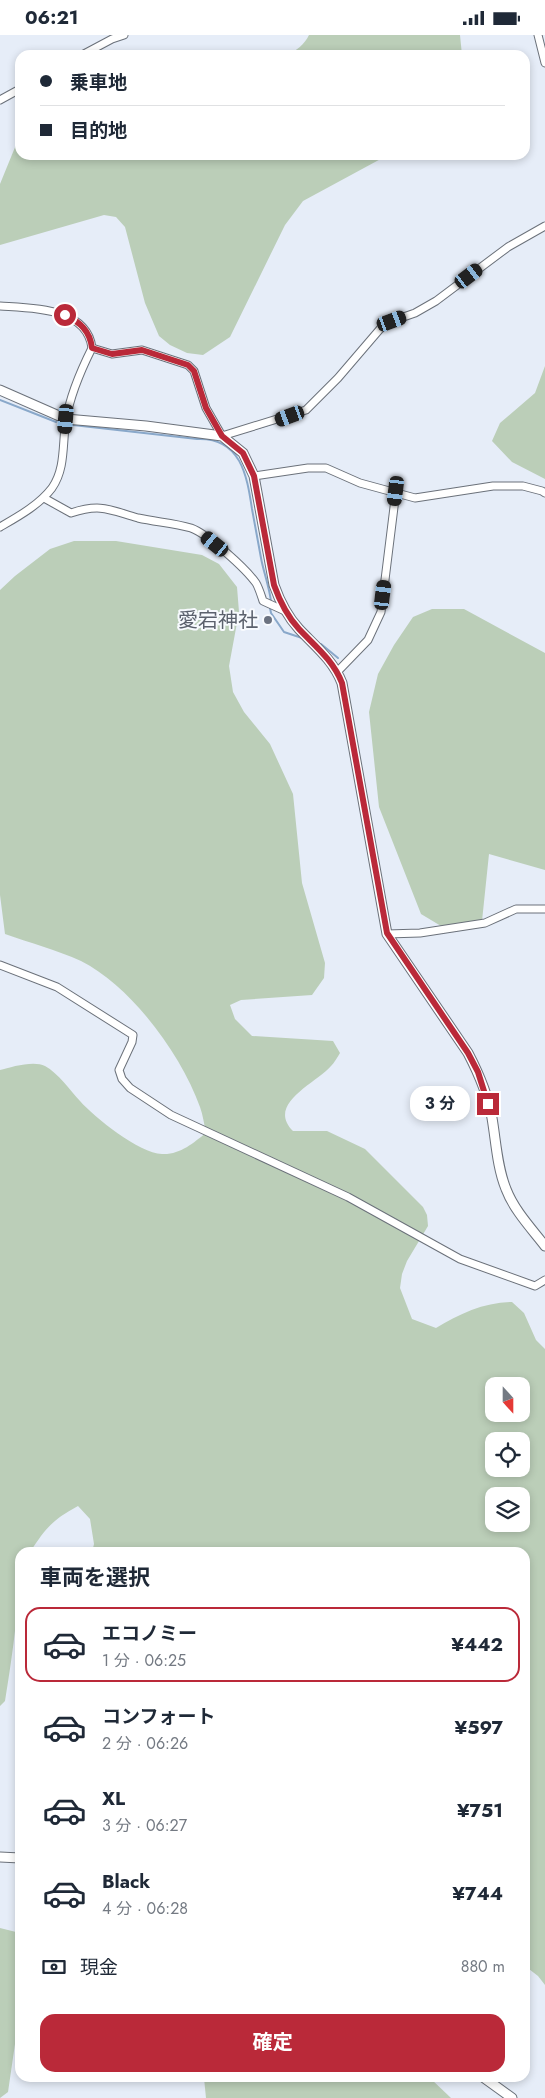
<!DOCTYPE html>
<html lang="ja">
<head>
<meta charset="utf-8">
<style>
	body { margin:0; font-family:Jost,"Noto Sans JP",sans-serif; background:#f2f2f3; color:#1f2937; height:100vh; display:flex; flex-direction:column; font-size:19px; white-space:nowrap }
	* { box-sizing:border-box; margin:0 }
	p { font-size:16px; color:#747a83 }
	.icon { flex:none; width:28px; height:28px; fill:none; stroke:currentColor; stroke-width:2; stroke-linecap:round; stroke-linejoin:round }
	.map { position:relative; flex:1; overflow:hidden }
	.sheet { position:absolute; left:15px; top:1512px; width:515px; height:535px; display:flex; flex-direction:column; background:#fff; border-radius:15px; box-shadow:0 2px 8px #0003 }
	.sheet>* { flex:none }
	.hud { position:absolute; left:15px; top:15px; width:515px; height:110px; border-radius:15px; box-shadow:0 2px 8px #0003; display:grid; align-content:center; height:110px; padding:0 25px; background:#fff }
	.needle { width:32px; rotate:159deg }
	.fabs { position:absolute; left:485px; top:1342px; display:grid; gap:10px }
	.fabs a { display:grid; place-items:center; width:45px; height:45px; border-radius:10px; background:#fff; box-shadow:0 2px 8px #0003; font-size:25px }
	.end { position:absolute; width:22px; height:22px; margin:-11px; border:6px solid #ba2939; background:#fff; box-shadow:0 0 0 2px #fff }
	.from { border-radius:50% }
	.bubble { position:absolute; height:35px; border-radius:15px; background:#fff; box-shadow:0 2px 8px #0003; font-size:16px; font-weight:700; line-height:35px; text-align:center }
	.car { position:absolute; width:15px; height:30px; margin:-15px -8px; border-radius:6px; box-shadow:0 0 4px 1px #0007; background:linear-gradient(#222 24%,#8ab4d8 0 40%,#222 0 76%,#8ab4d8 0 86%,#222 0) }
	.hud b { display:flex; align-items:center; gap:18px; height:48px; font-size:19px }
	.hud b+b { border-top:1px solid #e0e1e3 }
	.hud i { width:12px; height:12px; background:#1f2937 }
	ul { padding:0; list-style:none }
	li { display:flex; align-items:center; gap:15px; height:75px; margin:0 10px 8px; padding:0 15px; border:2px solid transparent; border-radius:15px }
	li div { flex:1 }
	li b { display:block; font-size:19px }
	li em { font-style:normal; font-weight:700 }
	li.on { border-color:#ba2939 }
	li>.icon { width:45px; height:45px; stroke-width:1.5 }
	h2 { padding:0 25px; font-size:22px; line-height:60px }
	.pay { display:flex; align-items:center; gap:12px; height:55px; padding:0 25px; font-size:19px }
	.pay p { margin-inline-start:auto }
	.button { display:flex; gap:10px; margin-top:auto; padding:10px 25px }
	.button a { flex:1; height:58px; border-radius:15px; background:#ba2939; color:#fff; font-size:20px; font-weight:700; line-height:58px; text-align:center }
	.status { display:flex; justify-content:space-between; align-items:center; height:35px; padding:0 25px; background:#fff; direction:ltr }
	.status svg { height:14px; fill:currentColor }
	.map>svg:first-child { display:block }
	.green { fill:#bbceb8; fill-rule:evenodd }
	.lines { fill:none; stroke-linecap:round; stroke-linejoin:round }
	.stream { stroke:#89a8ca; stroke-width:2 }
	.street-casing { stroke:#6b717a; stroke-width:9 }
	.secondary-casing { stroke:#6b717a; stroke-width:11 }
	.street { stroke:#fff; stroke-width:7 }
	.secondary { stroke:#fff; stroke-width:9 }
	.route { stroke:#ba2939; stroke-width:6 }
	.worship-dot { fill:#6b7280; stroke:#f7fafe; stroke-width:2 }
	.labels { text-anchor:middle; stroke-width:4; stroke-linejoin:round; paint-order:stroke }
	.worship-label { font-size:20px; fill:#5b616d; stroke:#f7fafe; text-anchor:end }
</style>
</head>
<body>
<div class="status"><b>06:21</b><svg viewBox="0 0 49 12"><path d="M0 12V9h3v3zM5 12V6h3v6zM10 12V3h3v9zM15 12V0h3v12zM26 1h20v11H26zM47 4h2v5h-2z"/></svg></div>
<div class="map">
<svg width="545" height="2063" viewBox="0 0 545 2063">
	<rect width="100%" height="100%" fill="#e6edf8"/>
	<g class="green">
		<path d="M 309,0 L 460,0 L 462,20 L 287,20 C 296,16 305,9 309,0 Z"/>
		<polygon points="20,100 20,120 388,120 303,166 285,190 230,302 203,320 187,318 170,310 159,301 145,268 125,192 116,182 104,180 0,210 0,149"/>
		<polygon points="545,331 545,444 512,427 492,406 500,388 535,358"/>
		<path d="M 74,506 L 116,506 L 202,520 L 219,529 L 237,552 L 239,577 L 229,631 L 233,657 L 244,677 L 270,709 L 293,759 L 302,848 L 325,928 L 324,943 L 312,960 L 241,965 L 230,970 L 235,984 L 252,1001 L 333,1006 L 340,1018 C 337,1023 334,1028 331,1031 C 315,1049 266,1069 293,1096 L 327,1096 L 365,1114 L 423,1172 L 427,1180 L 428,1191 L 407,1226 L 402,1239 L 400,1253 L 412,1284 L 436,1293 C 459,1279 485,1267 512,1267 L 524,1278 L 536,1305 L 545,1314 L 545,1950 L 538,1941 L 525,1931 L 525,1518 L 92,1517 L 94,1509 L 90,1484 L 78,1471 C 52,1485 46,1493 30,1517 L 20,1518 C 20,1567 13,1617 5,1666 L 0,1671 L 0,1035 C 11,1032 34,1025 45,1031 C 58,1038 70,1055 80,1066 C 95,1083 139,1118 162,1119 C 180,1120 193,1108 206,1098 C 204,1089 203,1080 200,1072 C 181,1019 131,951 81,926 C 57,915 30,908 5,899 L 0,860 L 0,555 L 15,541 L 50,514 ZM 494,1351 L 521,1351 L 521,1379 L 494,1379 ZM 494,1406 L 521,1406 L 521,1434 L 494,1434 ZM 494,1461 L 521,1461 L 521,1489 L 494,1489 Z"/>
		<polygon points="432,574 464,574 545,618 545,835 489,819 482,886 441,891 421,879 379,772 369,677 378,639 394,610 413,582"/>
		<polygon points="0,1893 20,1898 20,2001 15,2009 8,2057 0,2063"/>
		<polygon points="204,2043 430,2043 451,2063 206,2063"/>
	</g>
	<g class="lines">
		<g class="stream">
			<polyline points="0,365 56,387"/>
			<path d="M 73,390 L 197,404 C 241,402 247,441 252,474 C 255,490 258,507 261,523 C 263,535 271,558 271,568"/>
			<polyline points="245,397 298,381"/>
			<polyline points="270,573 271,578 284,597 302,603"/>
			<polyline points="321,609 338,623"/>
		</g>
		<g class="street-casing">
			<g id="street">
				<polyline points="538,0 545,28"/>
				<polyline points="82,20 112,4 124,0"/>
				<polyline points="0,65 20,54"/>
				<path d="M 0,271 C 31,273 87,272 92,313 C 81,335 70,361 66,385 C 62,408 66,433 52,453 C 39,470 19,481 0,492"/>
				<polyline points="92,313 112,319 142,315 188,330 194,336 206,373 222,401 306,375 338,343 380,294 392,286 415,278 436,266 508,212 545,191"/>
				<polyline points="254,441 308,433 326,433 360,448 415,463 493,451 523,451 542,456 545,458"/>
				<path d="M 44,463 L 71,478 C 101,468 110,475 138,483 C 156,487 174,488 191,493 C 208,499 246,534 256,548 C 259,553 261,560 263,566 L 285,576"/>
				<polyline points="338,636 368,605 381,577 396,456"/>
				<polyline points="387,899 420,898 485,888 516,874 545,874"/>
				<polyline points="0,930 57,952 133,1000 132,1007 119,1035 122,1044 130,1053 171,1080 348,1162 460,1224 535,1251 545,1245"/>
			</g>
		</g>
		<g class="secondary-casing">
			<g id="secondary">
				<path d="M 0,355 L 66,384 L 146,391 L 222,401 L 243,418 L 254,441 L 274,550 C 280,567 287,581 299,594 C 315,611 333,625 342,648 L 387,899 L 468,1018 C 479,1039 488,1060 492,1083 C 496,1106 497,1132 506,1154 C 514,1175 531,1193 545,1211"/>
				<polyline points="0,1822 20,1823"/>
				<polyline points="483,2042 512,2063"/>
			</g>
		</g>
		<use href="#street" class="street"/>
		<use href="#secondary" class="secondary"/>
	</g>
	<g class="lines">
		<path class="route" d="M 65,280 C 80,287 90,296 92,313 L 112,319 L 142,315 L 188,330 L 194,336 L 206,373 L 222,401 L 243,418 L 254,441 L 274,550 C 280,567 287,581 299,594 C 315,611 333,625 342,648 L 387,898 L 468,1018 L 478,1037 L 488,1069"/>
	</g>
	<circle class="worship-dot" cx="268" cy="585" r="5"/>
	<g class="labels">
		<g class="worship-label">
			<text x="258" y="592">愛宕神社</text>
		</g>
	</g>
</svg>
<div class="fabs">
<a><svg class="needle" viewBox="-14 -14 28 28"><path d="M0-13l5 13h-10z" fill="#e53935"/><path d="M0 13l5-13h-10z" fill="#747a83"/></svg></a>
<a><svg class="icon" aria-label="locate" viewBox="0 0 24 24"><circle cx="12" cy="12" r="6"/><path d="M12 2v4M12 18v4M2 12h4M18 12h4"/></svg></a>
<a><svg class="icon" aria-label="layers" viewBox="0 0 24 24"><path d="M12 4l9 5-9 5-9-5zM3 14l9 5 9-5"/></svg></a>
</div>
<i class="end from" style="left:65px;top:280px"></i>
<i class="end" style="left:488px;top:1069px"></i>
<div class="bubble" style="left:410px;top:1051px;width:60px">3 分</div>
<i class="car" style="left:469px;top:241px;rotate:53deg"></i>
<i class="car" style="left:392px;top:286px;rotate:70deg"></i>
<i class="car" style="left:290px;top:381px;rotate:250deg"></i>
<i class="car" style="left:66px;top:384px;rotate:185deg"></i>
<i class="car" style="left:396px;top:456px;rotate:187deg"></i>
<i class="car" style="left:215px;top:509px;rotate:309deg"></i>
<i class="car" style="left:383px;top:560px;rotate:7deg"></i>
<div class="hud">
<b><i class="from"></i>乗車地</b>
<b><i></i>目的地</b>
</div>
<section class="sheet">
<h2>車両を選択</h2>
<ul>
<li class="on"><svg class="icon" aria-label="car" viewBox="0 0 24 24"><path d="M5 17H2v-5l4-1 3-4h7l3 4 3 1v5h-3M9 17h6M6 11h13"/><circle cx="7" cy="17" r="2"/><circle cx="17" cy="17" r="2"/></svg><div><b>エコノミー</b><p>1 分 · 06:25</p></div><em>¥442</em></li>
<li><svg class="icon" aria-label="car" viewBox="0 0 24 24"><path d="M5 17H2v-5l4-1 3-4h7l3 4 3 1v5h-3M9 17h6M6 11h13"/><circle cx="7" cy="17" r="2"/><circle cx="17" cy="17" r="2"/></svg><div><b>コンフォート</b><p>2 分 · 06:26</p></div><em>¥597</em></li>
<li><svg class="icon" aria-label="car" viewBox="0 0 24 24"><path d="M5 17H2v-5l4-1 3-4h7l3 4 3 1v5h-3M9 17h6M6 11h13"/><circle cx="7" cy="17" r="2"/><circle cx="17" cy="17" r="2"/></svg><div><b>XL</b><p>3 分 · 06:27</p></div><em>¥751</em></li>
<li><svg class="icon" aria-label="car" viewBox="0 0 24 24"><path d="M5 17H2v-5l4-1 3-4h7l3 4 3 1v5h-3M9 17h6M6 11h13"/><circle cx="7" cy="17" r="2"/><circle cx="17" cy="17" r="2"/></svg><div><b>Black</b><p>4 分 · 06:28</p></div><em>¥744</em></li>
</ul>
<div class="pay"><svg class="icon" aria-label="cash" viewBox="0 0 24 24"><path d="M3 7h18v10H3z"/><circle cx="12" cy="12" r="2"/></svg>現金<p>880 m</p></div>
<div class="button"><a>確定</a></div>
</section>
</div>
</body>
</html>
